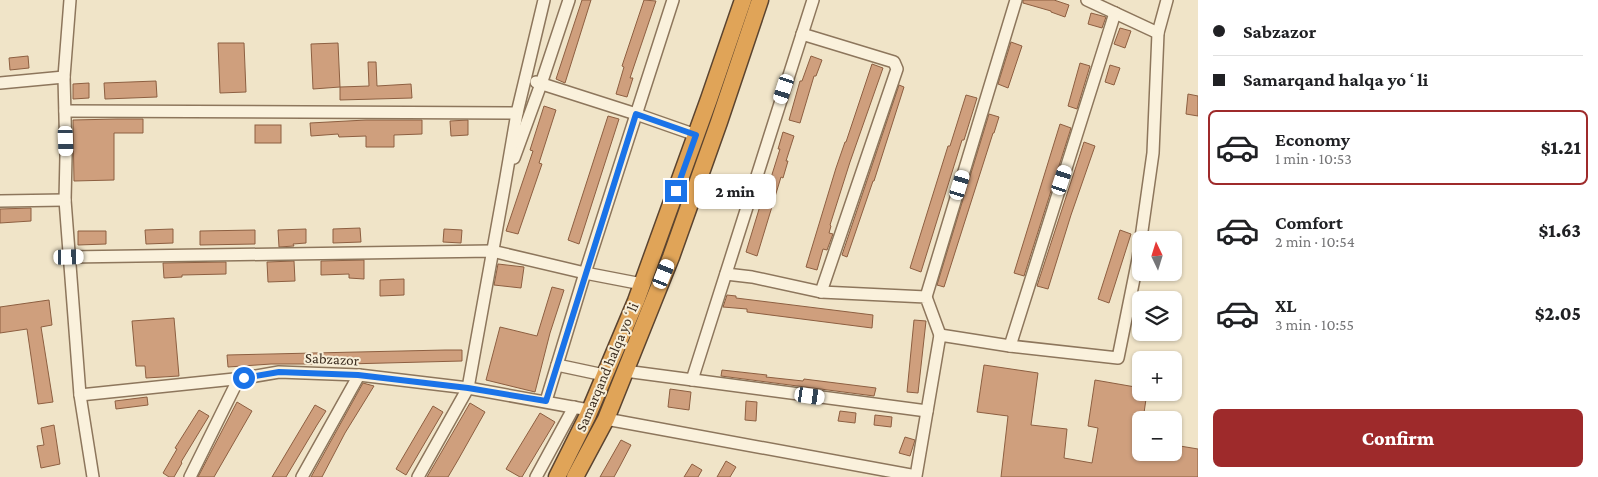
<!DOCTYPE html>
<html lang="en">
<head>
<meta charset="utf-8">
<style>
	body { margin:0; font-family:"Crimson Pro",serif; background:#f6f6f6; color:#202124; height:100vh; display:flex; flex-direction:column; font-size:19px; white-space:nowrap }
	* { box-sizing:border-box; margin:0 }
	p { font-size:16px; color:#757577 }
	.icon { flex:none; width:28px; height:28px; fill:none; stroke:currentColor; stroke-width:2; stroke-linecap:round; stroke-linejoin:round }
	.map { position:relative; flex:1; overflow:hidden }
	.drawer { display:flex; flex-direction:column; background:#fff; width:400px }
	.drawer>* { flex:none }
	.banner { display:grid; align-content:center; height:110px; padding:0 15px; background:#fff }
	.needle { width:32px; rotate:356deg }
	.controls { position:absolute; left:1132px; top:231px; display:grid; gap:10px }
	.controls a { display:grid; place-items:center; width:50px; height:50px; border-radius:8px; background:#fff; box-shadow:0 1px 4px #0004; font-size:25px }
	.end { position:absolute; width:22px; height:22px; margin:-11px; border:6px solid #1a73e8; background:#fff; box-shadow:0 0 0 2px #fff }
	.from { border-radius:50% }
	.bubble { position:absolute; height:35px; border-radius:8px; background:#fff; box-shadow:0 1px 4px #0004; font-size:16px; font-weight:800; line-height:35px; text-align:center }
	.car { position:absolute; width:15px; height:30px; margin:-15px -8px; border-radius:6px; box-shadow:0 0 4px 1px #0007; background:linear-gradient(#fff 24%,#345 0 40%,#fff 0 76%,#345 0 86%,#fff 0) }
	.banner b { display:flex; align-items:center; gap:18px; height:48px; font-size:19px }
	.banner b+b { border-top:1px solid #e0e0e0 }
	.banner i { width:12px; height:12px; background:#202124 }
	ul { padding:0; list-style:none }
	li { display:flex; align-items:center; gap:15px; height:75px; margin:0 10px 8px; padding:0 5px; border:2px solid transparent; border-radius:8px }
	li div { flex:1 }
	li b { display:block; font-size:19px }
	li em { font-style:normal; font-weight:800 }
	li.on { border-color:#9e2a2b }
	li>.icon { width:45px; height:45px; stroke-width:1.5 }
	.cta { display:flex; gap:10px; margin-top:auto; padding:10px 15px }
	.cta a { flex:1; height:58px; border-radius:8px; background:#9e2a2b; color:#fff; font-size:20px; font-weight:800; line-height:58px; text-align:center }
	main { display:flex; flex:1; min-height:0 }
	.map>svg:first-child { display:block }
	.building { fill:#cf9f7d; stroke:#8d5f41 }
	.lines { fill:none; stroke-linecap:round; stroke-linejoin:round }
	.minor-casing { stroke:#8d765c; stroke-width:14 }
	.highway-casing { stroke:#5b4430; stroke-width:19 }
	.minor { stroke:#faf1dc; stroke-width:11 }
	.highway { stroke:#e0a458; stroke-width:16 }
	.route { stroke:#1a73e8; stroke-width:6 }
	.labels { text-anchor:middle; stroke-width:4; stroke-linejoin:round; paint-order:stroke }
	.street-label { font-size:15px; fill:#3d2e20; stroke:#f7eed8 }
</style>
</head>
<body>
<main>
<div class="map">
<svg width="1198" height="477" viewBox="0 0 1198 477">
	<rect width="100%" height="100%" fill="#f0e4c8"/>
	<g class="building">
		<polygon points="582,0 591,0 565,83 556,79"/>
		<polygon points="644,0 656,1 630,78 633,78 627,97 616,94 624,67 622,66"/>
		<polygon points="1023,0 1054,0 1069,5 1065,17 1051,12 1051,11 1023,3"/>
		<polygon points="1091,13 1106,17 1102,28 1088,24"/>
		<polygon points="1120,28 1131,31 1125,48 1114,44"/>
		<polygon points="1011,42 1022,46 1008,88 998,84"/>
		<polygon points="218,43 244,43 246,92 220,93"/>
		<polygon points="338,43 340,87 313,89 311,44"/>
		<polygon points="28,56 29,68 10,70 9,58"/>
		<polygon points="811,56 822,60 816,76 814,76 800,123 789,120 800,81 802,81"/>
		<polygon points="368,62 376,62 377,86 411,84 412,98 340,100 340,87 369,86"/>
		<polygon points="1080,63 1090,66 1077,109 1068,106"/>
		<polygon points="872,64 883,68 850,162 830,225 831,226 829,233 833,234 827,250 823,249 817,270 806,267 836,168 845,142 846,142"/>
		<polygon points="1110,65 1120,68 1114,85 1105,82"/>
		<polygon points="156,81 157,97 105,99 104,83"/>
		<polygon points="89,83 89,98 73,99 73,84"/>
		<polygon points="899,85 904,87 874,181 873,181 847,257 842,255"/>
		<polygon points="1188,94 1198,96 1198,116 1186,114"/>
		<polygon points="966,95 977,98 964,140 962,140 921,272 910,268 948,146 950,146"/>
		<polygon points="544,106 556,110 539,163 542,164 518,234 506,231 533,151 530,150"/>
		<polygon points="989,114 999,117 994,133 993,133 944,287 937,285"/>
		<polygon points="608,116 619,119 579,244 568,240"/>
		<polygon points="117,119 143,119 143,133 114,133 114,180 74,181 73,120"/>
		<polygon points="366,120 422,120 422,134 394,135 394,147 366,147 366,136 339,137 338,134 311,136 310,123"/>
		<polygon points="468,120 468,135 451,136 450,121"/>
		<polygon points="1060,124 1071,128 1024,276 1014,273"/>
		<rect x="255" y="125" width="26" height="18"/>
		<polygon points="783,132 794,136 786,161 788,161 783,178 781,177 757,256 746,252 767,183 769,184 780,149 778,149"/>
		<polygon points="1084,142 1095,146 1071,215 1048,289 1037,286"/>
		<polygon points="31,208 31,221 0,223 0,209"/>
		<polygon points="360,228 361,242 333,243 333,229"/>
		<polygon points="173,229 173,243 146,244 145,230"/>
		<polygon points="306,229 306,243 293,244 294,246 279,247 278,230"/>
		<polygon points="444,229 462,230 461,243 443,242"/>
		<polygon points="255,230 255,244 200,245 200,231"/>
		<polygon points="1120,230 1131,234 1109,303 1098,299"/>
		<polygon points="78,231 106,231 106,244 78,245"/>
		<polygon points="364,260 364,279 349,278 349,274 321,275 321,261"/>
		<polygon points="294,261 295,281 268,282 267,262"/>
		<polygon points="226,262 226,274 182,275 182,277 164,278 163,263"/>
		<polygon points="498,264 524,267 521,288 494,285"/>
		<polygon points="404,279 404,295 380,296 380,280"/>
		<polygon points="552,287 564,290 550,333 535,392 486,380 500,327 537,336"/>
		<polygon points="727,295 736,296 736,298 873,315 872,328 747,312 747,309 723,307"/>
		<polygon points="49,300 52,325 41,327 53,402 38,404 27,329 0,333 0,307"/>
		<polygon points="174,318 179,376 146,378 145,366 136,366 132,321"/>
		<polygon points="914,320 926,321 918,393 907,392"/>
		<polygon points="445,350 462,350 462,361 347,364 271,364 228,367 227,355"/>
		<polygon points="984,365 1038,373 1031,425 1067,429 1064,458 1092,463 1098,428 1088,426 1095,380 1141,388 1141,392 1147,392 1143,420 1141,420 1140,440 1141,440 1141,452 1174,452 1174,445 1198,449 1198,477 1001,477 1008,416 977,412"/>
		<polygon points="722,370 767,375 766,377 803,381 804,379 876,388 874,396 721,376"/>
		<polygon points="363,383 374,386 345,433 322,477 311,477"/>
		<polygon points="670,389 691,392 689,410 668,407"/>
		<polygon points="147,397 148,405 116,409 115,401"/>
		<polygon points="746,401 757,402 756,421 745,420"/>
		<polygon points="237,402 252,411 214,477 198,477"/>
		<polygon points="470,403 485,412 458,460 448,477 427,477"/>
		<polygon points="315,405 326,411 317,425 286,477 272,477"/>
		<polygon points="433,406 443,412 406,475 396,469"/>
		<polygon points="199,410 209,416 181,462 182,463 174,477 169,477 163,473 177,449 175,448"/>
		<polygon points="840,411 856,413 855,423 838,421"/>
		<polygon points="540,413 555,422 522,477 520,477 506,469"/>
		<polygon points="875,415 892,417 891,427 874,425"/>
		<polygon points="54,425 60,464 41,468 37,446 44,445 41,428"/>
		<polygon points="905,437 915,440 910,456 899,453"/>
		<polygon points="621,440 631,445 620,466 614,477 600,477"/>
		<polygon points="726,461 736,467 730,477 717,477"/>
		<polygon points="692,464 702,470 698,477 684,477"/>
	</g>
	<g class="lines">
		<g class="minor-casing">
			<g id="minor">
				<polyline points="70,0 64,77 66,156 65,200 80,395 93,477"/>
				<polyline points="1087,0 1158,33"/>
				<polyline points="802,34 894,62 897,69 821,292"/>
				<polyline points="536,82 636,114 696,135"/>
				<polyline points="0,83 64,77"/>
				<polyline points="65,111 517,113"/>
				<polyline points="514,158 541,84 569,0"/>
				<polyline points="0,201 65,200"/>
				<polyline points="69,257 492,251 585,273 642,284"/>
				<polyline points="726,274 752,277 821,292 926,297 940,335"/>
				<polyline points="926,297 1016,0"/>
				<polyline points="1010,346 1115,13"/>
				<polyline points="557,365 604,375"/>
				<polyline points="625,371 927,411"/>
				<polyline points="692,380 813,0"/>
				<polyline points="80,395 244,378"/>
				<polyline points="546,401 585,273 673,0"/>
				<polyline points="606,419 916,476 940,335 1010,346 1118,358 1138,259 1153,153 1158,33 1167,0"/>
				<polyline points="190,477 236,384 244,378 279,372 359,375 468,388 589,410"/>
				<polyline points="302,477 359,375"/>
				<polyline points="418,477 468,388 505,183 517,113 544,0"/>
				<polyline points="536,477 574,407"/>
			</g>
		</g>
		<g class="highway-casing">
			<g id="highway">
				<polyline points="557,477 588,415 636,301 709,99 743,0"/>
				<polyline points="575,477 606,419 671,257 719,122 760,0"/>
			</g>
		</g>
		<use href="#minor" class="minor"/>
		<use href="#highway" class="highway"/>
	</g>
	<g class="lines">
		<polyline class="route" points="244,378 279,372 358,375 468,388 546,401 636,114 696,135 676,191"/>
	</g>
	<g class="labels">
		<g class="street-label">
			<text transform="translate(332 359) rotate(3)" y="5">Sabzazor</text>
			<text transform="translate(607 367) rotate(-67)" y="5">Samarqand halqa yoʻli</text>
		</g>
	</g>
</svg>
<div class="controls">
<a><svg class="needle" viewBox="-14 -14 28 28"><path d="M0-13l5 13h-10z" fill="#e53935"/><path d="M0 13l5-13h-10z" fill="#757577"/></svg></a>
<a><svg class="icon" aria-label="layers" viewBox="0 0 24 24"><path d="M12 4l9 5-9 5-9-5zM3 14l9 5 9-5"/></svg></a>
<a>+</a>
<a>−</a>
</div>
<i class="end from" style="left:244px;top:378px"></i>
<i class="end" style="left:676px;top:191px"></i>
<div class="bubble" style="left:694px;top:174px;width:82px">2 min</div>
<i class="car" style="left:784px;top:89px;rotate:198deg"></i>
<i class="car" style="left:66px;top:141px;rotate:178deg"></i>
<i class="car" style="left:1062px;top:180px;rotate:18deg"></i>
<i class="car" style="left:960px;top:185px;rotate:17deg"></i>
<i class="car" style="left:69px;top:257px;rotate:89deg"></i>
<i class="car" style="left:664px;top:274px;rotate:22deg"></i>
<i class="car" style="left:810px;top:396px;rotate:98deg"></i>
</div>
<section class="drawer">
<div class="banner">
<b><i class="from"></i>Sabzazor</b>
<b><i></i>Samarqand halqa yoʻli</b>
</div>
<ul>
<li class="on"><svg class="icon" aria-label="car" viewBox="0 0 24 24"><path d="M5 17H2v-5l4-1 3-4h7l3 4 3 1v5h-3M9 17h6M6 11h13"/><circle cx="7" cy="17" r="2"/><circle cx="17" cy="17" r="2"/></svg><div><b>Economy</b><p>1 min · 10:53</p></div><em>$1.21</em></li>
<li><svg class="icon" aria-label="car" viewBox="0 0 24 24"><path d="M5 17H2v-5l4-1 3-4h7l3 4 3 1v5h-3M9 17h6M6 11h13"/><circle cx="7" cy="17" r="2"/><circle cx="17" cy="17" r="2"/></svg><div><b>Comfort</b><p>2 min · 10:54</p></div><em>$1.63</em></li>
<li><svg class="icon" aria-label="car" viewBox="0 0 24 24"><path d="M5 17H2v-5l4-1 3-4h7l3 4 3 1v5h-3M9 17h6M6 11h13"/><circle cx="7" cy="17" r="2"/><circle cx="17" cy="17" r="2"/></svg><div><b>XL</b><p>3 min · 10:55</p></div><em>$2.05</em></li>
</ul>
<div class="cta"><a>Confirm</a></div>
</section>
</main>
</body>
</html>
